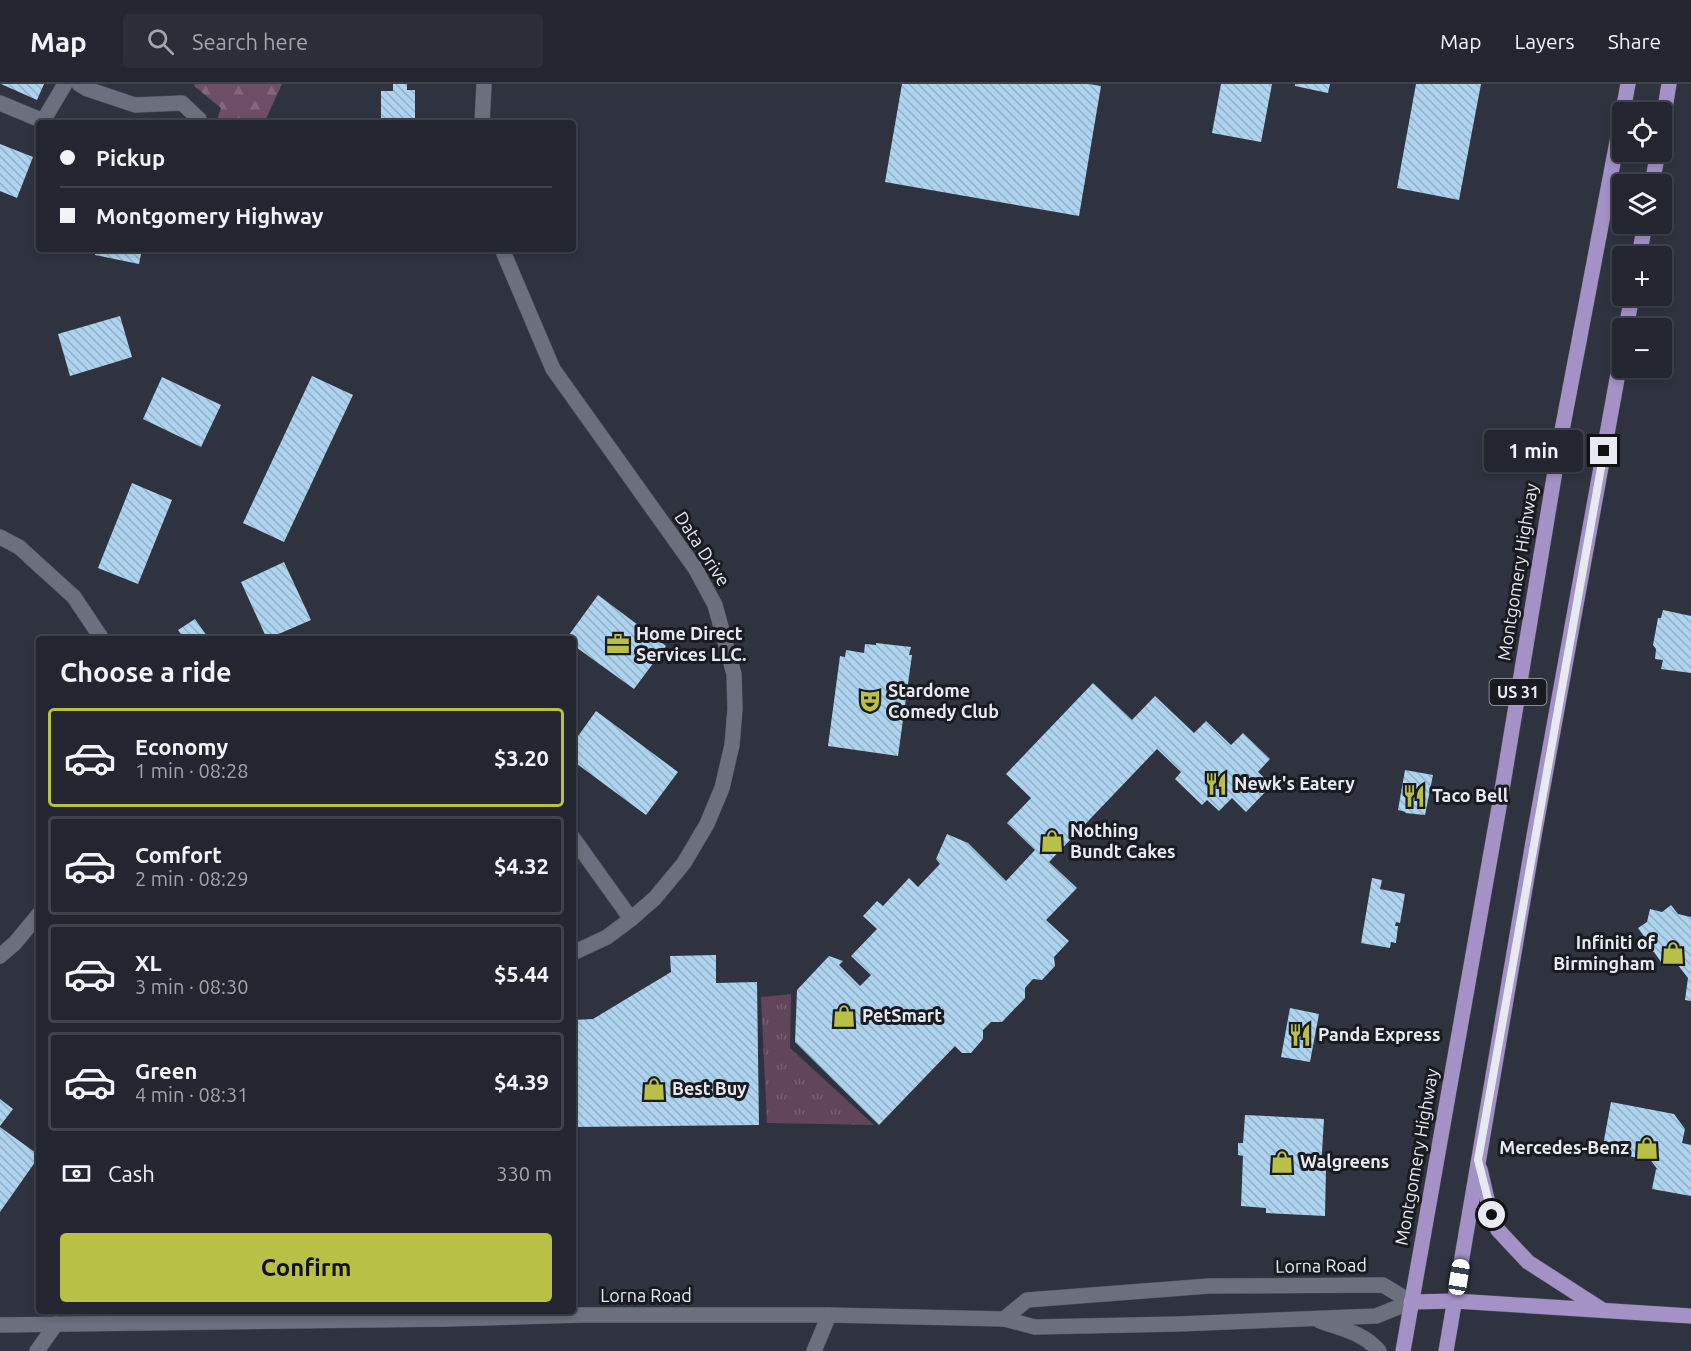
<!DOCTYPE html>
<html lang="en">
<head>
<meta charset="utf-8">
<style>
	body { margin:0; font-family:Ubuntu,sans-serif; background:#2b2e38; color:#f1f3f6; height:100vh; display:flex; flex-direction:column; font-size:22px; white-space:nowrap }
	* { box-sizing:border-box; margin:0 }
	p { font-size:20px; color:#a3a5ab }
	.icon { flex:none; width:33px; height:33px; fill:none; stroke:currentColor; stroke-width:2; stroke-linecap:round; stroke-linejoin:round }
	.map { position:relative; flex:1; overflow:hidden }
	.details { position:absolute; left:36px; top:552px; width:540px; height:678px; display:flex; flex-direction:column; background:#232630; border-radius:6px; box-shadow:0 3px 9px #0003,0 0 0 2px #40434c }
	.details>* { flex:none }
	.top-card { position:absolute; left:36px; top:36px; width:540px; height:132px; border-radius:6px; box-shadow:0 3px 9px #0003,0 0 0 2px #40434c; display:grid; align-content:center; height:132px; padding:0 24px; background:#232630 }
	.controls { position:absolute; left:1612px; top:18px; display:grid; gap:12px }
	.controls a { display:grid; place-items:center; width:60px; height:60px; border-radius:6px; background:#232630; box-shadow:0 3px 9px #0003,0 0 0 2px #40434c; font-size:30px }
	.end { position:absolute; width:27px; height:27px; margin:-14px; border:8px solid #e7eaf3; background:#111; box-shadow:0 0 0 3px #111 }
	.from { border-radius:50% }
	.bubble { position:absolute; height:42px; border-radius:6px; background:#232630; box-shadow:0 3px 9px #0003,0 0 0 2px #40434c; font-size:20px; font-weight:700; line-height:42px; text-align:center }
	.car { position:absolute; width:18px; height:36px; margin:-18px -9px; border-radius:8px; box-shadow:0 0 4px 2px #0007; background:linear-gradient(#fff 24%,#345 0 40%,#fff 0 76%,#345 0 86%,#fff 0) }
	.top-card b { display:flex; align-items:center; gap:21px; height:57px; font-size:22px }
	.top-card b+b { border-top:2px solid #40434c }
	.top-card i { width:15px; height:15px; background:#f1f3f6 }
	ul { padding:0; list-style:none }
	li { display:flex; align-items:center; gap:18px; height:99px; margin:0 12px 9px; padding:0 12px; border:3px solid #40434c; border-radius:6px }
	li div { flex:1 }
	li b { display:block; font-size:22px }
	li em { font-style:normal; font-weight:700 }
	li.current { border-color:#b9c046 }
	li>.icon { width:54px; height:54px; stroke-width:1.5 }
	h2 { padding:0 24px; font-size:27px; line-height:72px }
	.pay { display:flex; align-items:center; gap:15px; height:66px; padding:0 24px; font-size:22px }
	.pay p { margin-inline-start:auto }
	.primary-button { display:flex; gap:12px; margin-top:auto; padding:12px 24px }
	.primary-button a { flex:1; height:69px; border-radius:6px; background:#b9c046; color:#111; font-size:24px; font-weight:700; line-height:69px; text-align:center }
	header { display:flex; align-items:center; gap:36px; box-sizing:border-box; height:84px; padding:0 30px; background:#232630; border-bottom:2px solid #40434c }
	header strong { font-size:28px }
	nav { display:flex; gap:33px; margin-inline-start:auto; font-size:21px }
	.search { width:420px; height:54px; background:#2b2e38; display:flex; align-items:center; gap:15px; box-sizing:border-box; padding:0 21px; border-radius:6px; color:#a3a5ab; font-size:22px }
	.map>svg:first-child { display:block }
	.forest { fill:url(#forest-firs) }
	.park { fill:url(#park-tufts) }
	.building { fill:url(#building-back-hatch) }
	.lines { fill:none; stroke-linecap:round; stroke-linejoin:round }
	.minor-casing { stroke:#4d505b; stroke-width:16 }
	.major-casing { stroke:#4d505b; stroke-width:16 }
	.minor { stroke:#6b6f7e; stroke-width:15 }
	.major { stroke:#a491c6; stroke-width:15 }
	.route { stroke:#e7eaf3; stroke-width:8 }
	.labels { text-anchor:middle; stroke-width:6; stroke-linejoin:round; paint-order:stroke }
	.shield { fill:#191b21; stroke:#a9acb4; stroke-width:1.5 }
	.shield-label { font-size:16px; font-weight:bold; fill:#e7eaf3 }
	.street-label { font-size:18px; fill:#e7eaf3; stroke:#191b21 }
	.poi-label { font-size:18px; font-weight:bold; fill:#e7eaf3; stroke:#191b21; text-anchor:start }
</style>
</head>
<body>
<header>
<strong>Map</strong>
<div class="search"><svg class="icon" aria-label="search" viewBox="0 0 24 24"><circle cx="10" cy="10" r="6"/><path d="M15 15l6 6"/></svg>Search here</div>
<nav><a>Map</a><a>Layers</a><a>Share</a></nav>
</header>
<div class="map">
<svg width="1691" height="1267" viewBox="0 0 1691 1267">
	<defs>
		<pattern id="forest-firs" width="22" height="20" patternUnits="userSpaceOnUse" patternTransform="scale(1.5)"><rect width="22" height="20" fill="#6e4e66"/><path d="M5 1l3.5 6h-7zM16 11l3.5 6h-7z" fill="#83687c"/></pattern>
		<pattern id="park-tufts" width="24" height="20" patternUnits="userSpaceOnUse" patternTransform="scale(1.5)"><rect width="24" height="20" fill="#61455a"/><path d="M3 7l-1-3M5 7V3M7 7l1-3M15 17l-1-3M17 17v-4M19 17l1-3" fill="none" stroke="#786072"/></pattern>
		<pattern id="building-back-hatch" width="6" height="6" patternUnits="userSpaceOnUse" patternTransform="scale(1.5)"><rect width="6" height="6" fill="#add3ee"/><path d="M-1 5l2 2M0 0l6 6M5-1l2 2" fill="none" stroke="#93b0c5"/></pattern>
	</defs>
	<rect width="100%" height="100%" fill="#2f3340"/>
	<polygon class="forest" points="195,0 282,0 264,39 216,39 221,24 194,2"/>
	<polygon class="park" points="791,910 790,964 874,1041 767,1039 761,913"/>
	<g class="building">
		<polygon points="1,0 44,0 37,16"/>
		<polygon points="393,0 407,0 407,6 415,6 415,39 381,39 381,7 393,7"/>
		<polygon points="902,0 1089,0 1101,2 1079,132 885,98"/>
		<polygon points="1221,0 1272,0 1261,58 1212,49"/>
		<polygon points="1295,0 1330,0 1328,9 1295,2"/>
		<polygon points="1416,0 1481,0 1459,116 1397,104"/>
		<polygon points="0,60 33,73 17,114 0,107"/>
		<polygon points="96,165 142,165 139,180 95,171"/>
		<polygon points="120,232 132,273 70,292 58,250"/>
		<polygon points="312,292 353,311 284,458 243,439"/>
		<polygon points="162,293 221,321 201,363 143,335"/>
		<polygon points="132,399 172,416 138,500 98,484"/>
		<polygon points="284,478 311,536 267,555 241,498"/>
		<polygon points="598,511 666,562 634,605 573,561 573,555 566,555"/>
		<polygon points="1663,526 1691,532 1691,589 1661,585 1663,576 1655,575 1656,565 1653,561 1658,534 1661,534"/>
		<polygon points="195,535 209,555 184,555 178,546"/>
		<polygon points="876,559 911,563 909,571 912,571 898,672 828,662 840,572 845,573 846,566 864,569 865,560 876,561"/>
		<polygon points="1093,599 1132,636 1155,612 1194,649 1206,637 1231,661 1243,649 1270,675 1258,688 1272,701 1246,728 1232,714 1219,727 1207,716 1202,721 1175,695 1181,688 1157,665 1049,778 1077,804 1046,836 1069,857 1054,873 1055,882 1042,896 1033,895 1025,904 1025,914 1002,938 991,938 983,946 983,955 971,969 962,969 955,962 879,1041 795,958 797,906 829,872 843,877 839,881 860,902 871,891 851,872 877,845 863,832 877,817 883,822 909,794 918,803 940,780 936,775 947,750 968,759 1006,797 1035,766 1007,739 1031,714 1006,690"/>
		<polygon points="596,627 678,688 646,731 573,677 573,659"/>
		<polygon points="1405,686 1433,691 1425,731 1405,729 1406,728 1398,726"/>
		<polygon points="1372,794 1382,796 1380,805 1405,810 1400,839 1396,838 1395,842 1398,842 1396,859 1391,858 1390,864 1361,859"/>
		<polygon points="1671,821 1678,830 1691,833 1691,917 1685,916 1688,894 1670,871 1661,878 1654,868 1642,866 1645,854 1638,844 1647,838 1650,825 1662,828"/>
		<polygon points="716,871 716,899 757,898 759,1041 573,1043 573,936 593,935 671,888 670,872"/>
		<polygon points="1290,924 1319,930 1310,978 1281,973"/>
		<polygon points="0,1015 13,1025 0,1042"/>
		<polygon points="1611,1018 1674,1030 1685,1045 1682,1059 1691,1061 1691,1112 1652,1105 1656,1085 1658,1086 1649,1074 1649,1076 1602,1067"/>
		<polygon points="1245,1031 1324,1035 1321,1085 1326,1085 1325,1132 1266,1129 1266,1124 1241,1122 1243,1072 1238,1071 1238,1059 1243,1059"/>
		<polygon points="0,1043 36,1069 38,1074 0,1128"/>
	</g>
	<g class="lines">
		<g class="minor-casing">
			<g id="minor">
				<polyline points="79,0 87,5 135,21 182,19 199,35 198,39"/>
				<polyline points="0,19 48,39"/>
				<polyline points="43,37 65,0"/>
				<polyline points="482,39 484,0"/>
				<polyline points="502,165 553,285 695,484 715,521 734,590 735,625 732,661 722,704 707,740 684,779 655,814 631,835 607,853 573,869"/>
				<polyline points="0,453 19,463 74,513 102,555"/>
				<polyline points="573,754 631,835"/>
				<polyline points="0,872 15,859 39,830"/>
				<polyline points="1004,1235 1027,1216 1209,1202 1383,1201 1411,1218"/>
				<path d="M 1320,1237 C 1342,1245 1364,1249 1379,1267"/>
				<polyline points="0,1241 448,1235 582,1231 829,1231 1004,1235 1035,1243 1178,1240 1376,1232 1411,1218"/>
				<polyline points="37,1267 56,1240"/>
				<polyline points="814,1267 829,1231"/>
			</g>
		</g>
		<g class="major-casing">
			<g id="major">
				<polyline points="1662,42 1669,0"/>
				<polyline points="1652,100 1658,68"/>
				<polyline points="1639,172 1645,140"/>
				<polyline points="1626,244 1632,212"/>
				<polyline points="1480,1085 1487,1115 1498,1146 1528,1178 1601,1225"/>
				<polyline points="1411,1218 1455,1217 1691,1232"/>
				<polyline points="1403,1267 1501,712 1560,357 1628,0"/>
				<polyline points="1446,1267 1534,752 1623,262"/>
			</g>
		</g>
		<use href="#minor" class="minor"/>
		<use href="#major" class="major"/>
	</g>
	<g class="lines">
		<polyline class="route" points="1492,1131 1478,1076 1604,367"/>
	</g>
	<defs>
		<g id="office-bare" transform="scale(1.8)"><path d="M-6-3h4V-5.5h4V-3h4V5H-6ZM-1-4.5V-3h2v-1.5ZM-6 0V1H6V0Z" fill="#b9c046" stroke="#191b21" stroke-width="2.5" paint-order="stroke"/></g>
		<g id="theatre-bare" transform="scale(1.8)"><path d="M-5-5.5Q0-4 5-5.5V0Q5 5 0 6Q-5 5-5 0ZM-3.3-2.5H-1v1.5H-3.3ZM1-2.5H3.3v1.5H1ZM-2.8 1Q0 5.5 2.8 1Z" fill="#b9c046" stroke="#191b21" stroke-width="2.5" paint-order="stroke"/></g>
		<g id="restaurant-bare" transform="scale(1.8)"><path d="M-5-6h1v4h1v-4h1v4h1v-4h1v5L-1.5 .5V6h-2V.5L-5-1ZM5-6V6H3V1.5H1.5Q1.5-4 5-6Z" fill="#b9c046" stroke="#191b21" stroke-width="2.5" paint-order="stroke"/></g>
		<g id="shop-bare" transform="scale(1.8)"><path d="M-5-2.5h2.3a2.7 3.5 0 0 1 5.4 0H5L5.5 6h-11ZM-1.5-2.5h3a1.5 2.3 0 0 0-3 0Z" fill="#b9c046" stroke="#191b21" stroke-width="2.5" paint-order="stroke"/></g>
	</defs>
	<g fill-rule="evenodd">
		<use href="#office-bare" x="618" y="560"/>
		<use href="#theatre-bare" x="870" y="617"/>
		<use href="#restaurant-bare" x="1216" y="700"/>
		<use href="#restaurant-bare" x="1414" y="712"/>
		<use href="#shop-bare" x="1052" y="757"/>
		<use href="#shop-bare" x="1673" y="869"/>
		<use href="#shop-bare" x="844" y="932"/>
		<use href="#restaurant-bare" x="1300" y="951"/>
		<use href="#shop-bare" x="654" y="1005"/>
		<use href="#shop-bare" x="1647" y="1064"/>
		<use href="#shop-bare" x="1282" y="1078"/>
	</g>
	<g class="labels">
		<rect class="shield" x="1489.5" y="595" width="57" height="26" rx="4.5"/>
		<g class="shield-label">
			<text x="1518" y="614">US 31</text>
		</g>
		<g class="street-label">
			<text transform="translate(702 465) rotate(57)" y="6">Data Drive</text>
			<text transform="translate(1518 488) rotate(-81)" y="6">Montgomery Highway</text>
			<text transform="translate(1417 1073) rotate(-80)" y="6">Montgomery Highway</text>
			<text transform="translate(1321 1182) rotate(-1)" y="6">Lorna Road</text>
			<text x="646" y="1218">Lorna Road</text>
		</g>
		<g class="poi-label">
			<text x="636" y="556">Home Direct<tspan x="636" dy="21">Services LLC.</tspan></text>
			<text x="888" y="613">Stardome<tspan x="888" dy="21">Comedy Club</tspan></text>
			<text x="1234" y="706">Newk's Eatery</text>
			<text x="1432" y="718">Taco Bell</text>
			<text x="1070" y="753">Nothing<tspan x="1070" dy="21">Bundt Cakes</tspan></text>
			<text x="1655" y="865" text-anchor="end">Infiniti of<tspan x="1655" dy="21">Birmingham</tspan></text>
			<text x="862" y="938">PetSmart</text>
			<text x="1318" y="957">Panda Express</text>
			<text x="672" y="1011">Best Buy</text>
			<text x="1629" y="1070" text-anchor="end">Mercedes-Benz</text>
			<text x="1300" y="1084">Walgreens</text>
		</g>
	</g>
</svg>
<div class="controls">
<a><svg class="icon" aria-label="locate" viewBox="0 0 24 24"><circle cx="12" cy="12" r="6"/><path d="M12 2v4M12 18v4M2 12h4M18 12h4"/></svg></a>
<a><svg class="icon" aria-label="layers" viewBox="0 0 24 24"><path d="M12 4l9 5-9 5-9-5zM3 14l9 5 9-5"/></svg></a>
<a>+</a>
<a>−</a>
</div>
<i class="end from" style="left:1492px;top:1131px"></i>
<i class="end" style="left:1604px;top:367px"></i>
<div class="bubble" style="left:1484px;top:346px;width:99px">1 min</div>
<i class="car" style="left:1459px;top:1193px;rotate:9deg"></i>
<div class="top-card">
<b><i class="from"></i>Pickup</b>
<b><i></i>Montgomery Highway</b>
</div>
<section class="details">
<h2>Choose a ride</h2>
<ul>
<li class="current"><svg class="icon" aria-label="car" viewBox="0 0 24 24"><path d="M5 17H2v-5l4-1 3-4h7l3 4 3 1v5h-3M9 17h6M6 11h13"/><circle cx="7" cy="17" r="2"/><circle cx="17" cy="17" r="2"/></svg><div><b>Economy</b><p>1 min · 08:28</p></div><em>$3.20</em></li>
<li><svg class="icon" aria-label="car" viewBox="0 0 24 24"><path d="M5 17H2v-5l4-1 3-4h7l3 4 3 1v5h-3M9 17h6M6 11h13"/><circle cx="7" cy="17" r="2"/><circle cx="17" cy="17" r="2"/></svg><div><b>Comfort</b><p>2 min · 08:29</p></div><em>$4.32</em></li>
<li><svg class="icon" aria-label="car" viewBox="0 0 24 24"><path d="M5 17H2v-5l4-1 3-4h7l3 4 3 1v5h-3M9 17h6M6 11h13"/><circle cx="7" cy="17" r="2"/><circle cx="17" cy="17" r="2"/></svg><div><b>XL</b><p>3 min · 08:30</p></div><em>$5.44</em></li>
<li><svg class="icon" aria-label="car" viewBox="0 0 24 24"><path d="M5 17H2v-5l4-1 3-4h7l3 4 3 1v5h-3M9 17h6M6 11h13"/><circle cx="7" cy="17" r="2"/><circle cx="17" cy="17" r="2"/></svg><div><b>Green</b><p>4 min · 08:31</p></div><em>$4.39</em></li>
</ul>
<div class="pay"><svg class="icon" aria-label="cash" viewBox="0 0 24 24"><path d="M3 7h18v10H3z"/><circle cx="12" cy="12" r="2"/></svg>Cash<p>330 m</p></div>
<div class="primary-button"><a>Confirm</a></div>
</section>
</div>
</body>
</html>
